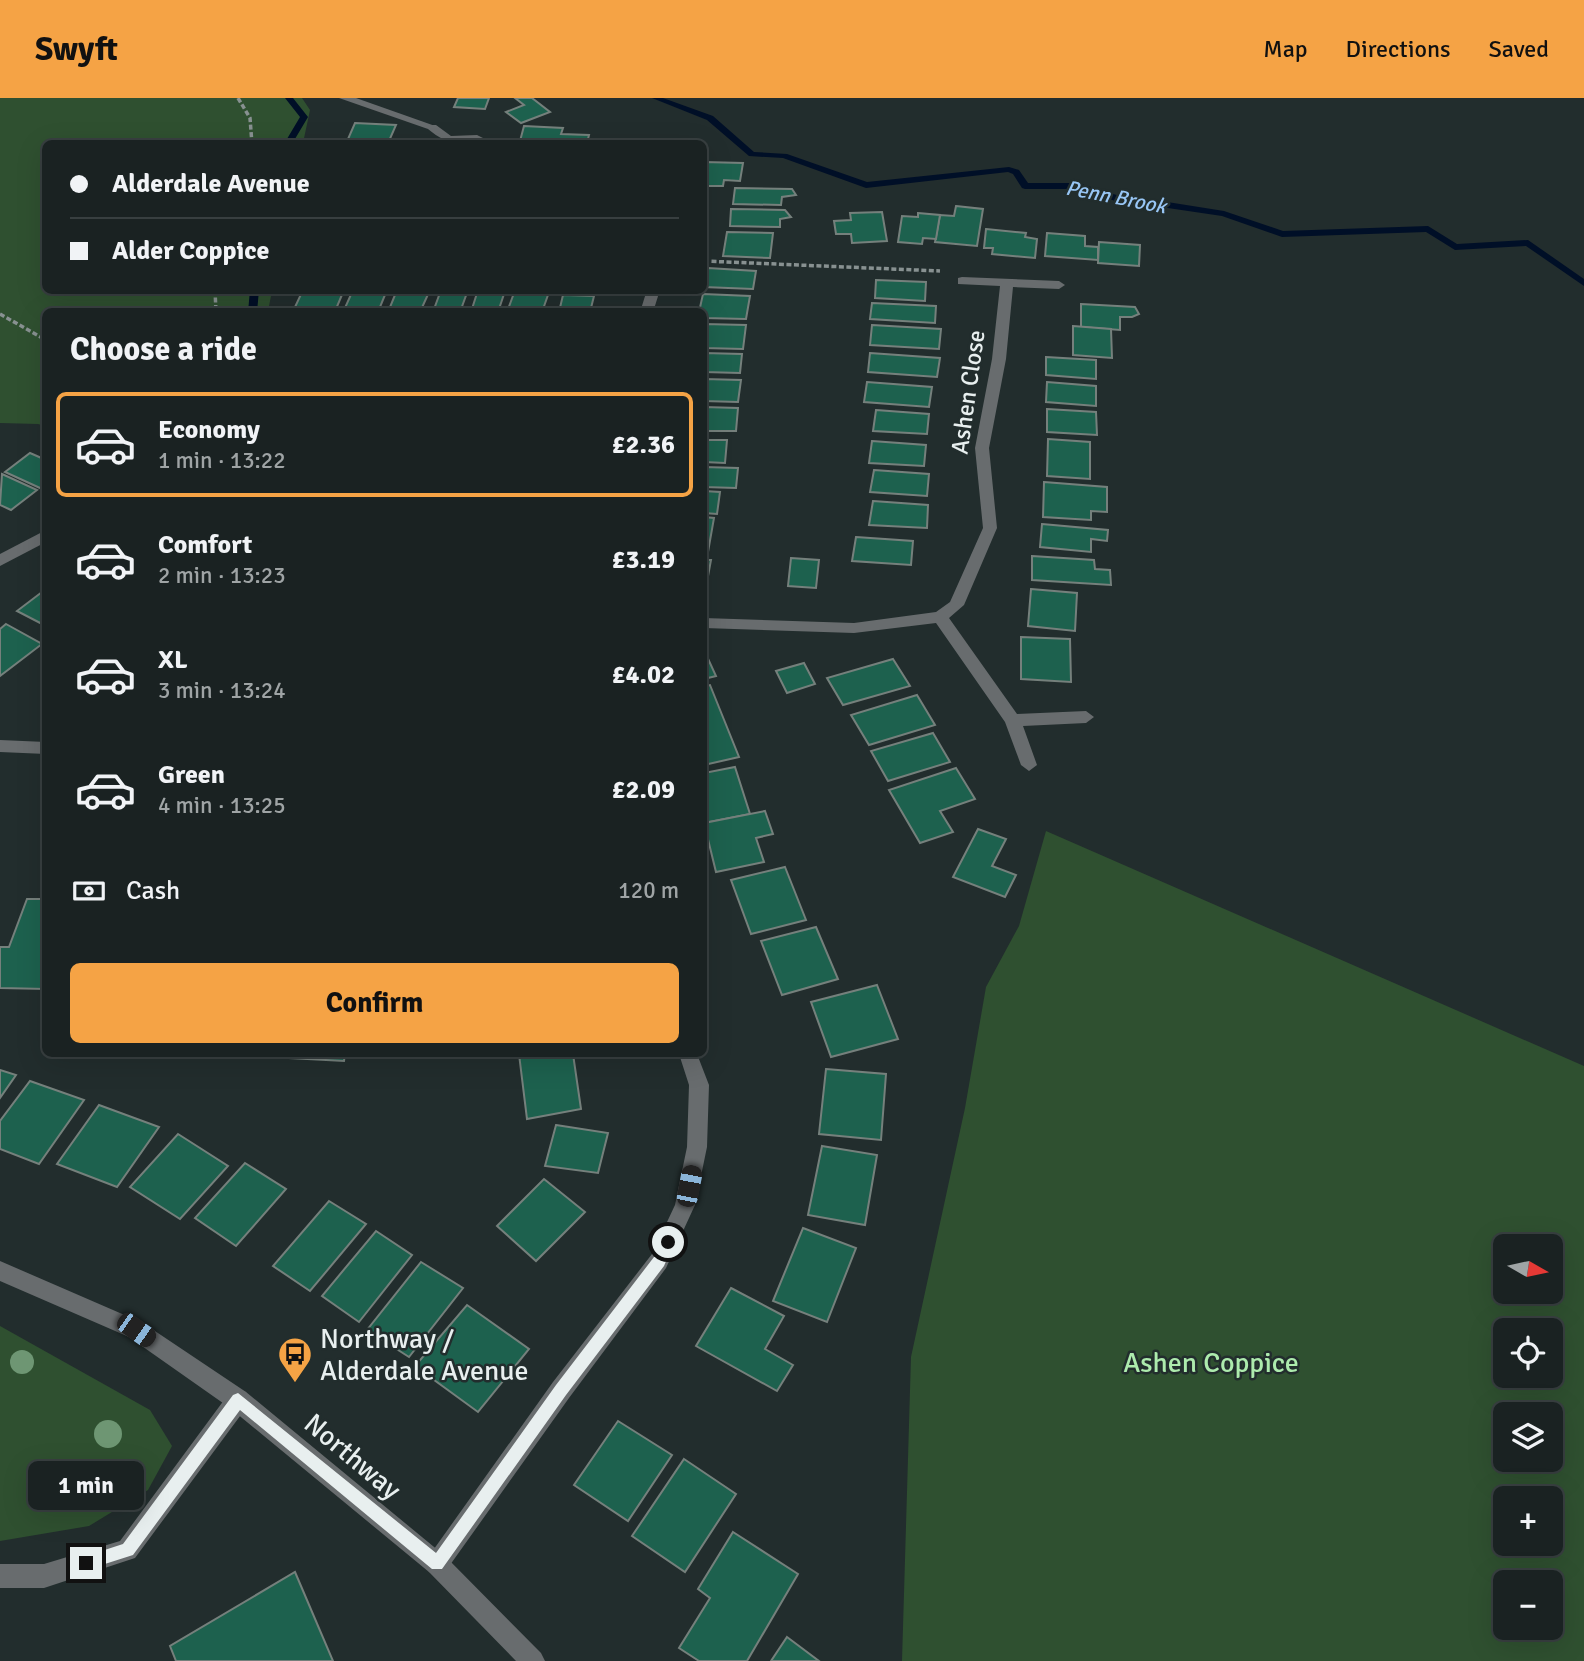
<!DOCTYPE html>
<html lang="en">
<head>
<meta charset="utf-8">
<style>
	body { margin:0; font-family:Signika,sans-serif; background:#272f2f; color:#f1f3f6; height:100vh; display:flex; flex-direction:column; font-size:26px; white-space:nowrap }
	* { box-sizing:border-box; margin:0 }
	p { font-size:23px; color:#9fa4a5 }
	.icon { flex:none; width:38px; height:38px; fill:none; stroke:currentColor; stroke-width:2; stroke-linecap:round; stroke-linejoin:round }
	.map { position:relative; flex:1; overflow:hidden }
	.panel { position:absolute; left:42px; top:210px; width:665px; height:749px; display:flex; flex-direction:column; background:#1a2222; border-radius:10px; box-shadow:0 7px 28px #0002,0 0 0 2px #383f40 }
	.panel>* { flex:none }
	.guide { position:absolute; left:42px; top:42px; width:665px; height:154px; border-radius:10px; box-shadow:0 7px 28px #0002,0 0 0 2px #383f40; display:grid; align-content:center; height:154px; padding:0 28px; background:#1a2222 }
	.needle { width:46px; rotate:99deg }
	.fabs { position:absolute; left:1493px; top:1136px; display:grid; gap:14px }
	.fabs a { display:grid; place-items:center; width:70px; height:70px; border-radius:10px; background:#1a2222; box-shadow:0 7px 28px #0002,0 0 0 2px #383f40; font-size:35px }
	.end { position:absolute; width:32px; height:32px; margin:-16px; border:9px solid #e8efef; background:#111; box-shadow:0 0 0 4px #111 }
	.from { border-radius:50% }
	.bubble { position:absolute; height:49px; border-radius:10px; background:#1a2222; box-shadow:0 7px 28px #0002,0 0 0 2px #383f40; font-size:23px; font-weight:700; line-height:49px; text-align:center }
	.car { position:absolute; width:21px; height:42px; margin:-21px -10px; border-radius:9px; box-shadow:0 0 5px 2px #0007; background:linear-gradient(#222 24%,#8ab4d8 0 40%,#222 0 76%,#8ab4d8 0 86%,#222 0) }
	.guide b { display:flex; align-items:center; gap:24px; height:66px; font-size:26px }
	.guide b+b { border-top:2px solid #383f40 }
	.guide i { width:18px; height:18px; background:#f1f3f6 }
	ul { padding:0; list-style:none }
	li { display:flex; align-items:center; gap:21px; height:105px; margin:0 14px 10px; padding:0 14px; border:4px solid transparent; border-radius:10px }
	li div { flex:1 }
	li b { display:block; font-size:26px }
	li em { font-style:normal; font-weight:700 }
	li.active { border-color:#f5a345 }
	li>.icon { width:63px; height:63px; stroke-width:1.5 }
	h2 { padding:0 28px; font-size:32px; line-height:84px }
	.pay { display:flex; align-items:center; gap:18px; height:77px; padding:0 28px; font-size:26px }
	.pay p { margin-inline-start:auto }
	.primary-button { display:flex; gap:14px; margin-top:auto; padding:14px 28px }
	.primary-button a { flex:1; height:80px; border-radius:10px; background:#f5a345; color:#111; font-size:28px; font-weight:700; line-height:80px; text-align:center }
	header { display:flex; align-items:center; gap:42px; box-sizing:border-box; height:98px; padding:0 35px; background:#f5a345; color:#111 }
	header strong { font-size:33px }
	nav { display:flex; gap:38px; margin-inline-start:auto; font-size:24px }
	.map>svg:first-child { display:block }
	.green { fill:#2f5030; fill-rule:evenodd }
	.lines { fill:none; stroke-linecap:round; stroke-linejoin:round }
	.stream { fill:#000f27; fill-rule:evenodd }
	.building { fill:#1d614e; stroke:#75807c; stroke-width:2 }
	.path { stroke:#889191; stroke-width:3.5; stroke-dasharray:5 2.5; stroke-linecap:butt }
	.service { fill:#686c6e; fill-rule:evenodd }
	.minor { fill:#686c6e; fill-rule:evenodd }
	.tertiary { fill:#686c6e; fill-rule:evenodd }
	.tree { fill:#6e9673 }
	.route { fill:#e8efef }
	.labels { text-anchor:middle; stroke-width:5; stroke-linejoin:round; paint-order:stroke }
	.far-water-label { font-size:21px; font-style:italic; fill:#98c6f5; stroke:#222d2d }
	.street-label { font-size:24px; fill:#e8efef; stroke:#222d2d }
	.near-poi-label { font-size:28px; fill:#e8efef; stroke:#222d2d; text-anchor:start }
	.near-park-label { font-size:28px; fill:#adebad; stroke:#222d2d }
	.near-street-label { font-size:28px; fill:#e8efef; stroke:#222d2d }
</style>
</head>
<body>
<header>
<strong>Swyft</strong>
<nav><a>Map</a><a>Directions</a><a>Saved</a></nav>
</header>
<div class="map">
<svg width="1584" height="1563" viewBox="0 0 1584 1563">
	<rect width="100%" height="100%" fill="#222d2d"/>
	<g class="green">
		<polygon points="0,0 302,0 310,12 303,45 46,46 46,192 272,193 268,213 46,214 45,328 38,326 0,325"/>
		<path d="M 1046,733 L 1584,968 L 1584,1563 L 902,1563 L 911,1259 L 965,1010 L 986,889 L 1019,828 ZM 1505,1148 L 1550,1148 L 1550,1194 L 1505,1194 ZM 1505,1232 L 1550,1232 L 1550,1278 L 1505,1278 ZM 1505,1316 L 1550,1316 L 1550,1362 L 1505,1362 ZM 1505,1400 L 1550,1400 L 1550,1446 L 1505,1446 ZM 1505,1484 L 1550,1484 L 1550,1530 L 1505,1530 Z"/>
		<polygon points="0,1228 150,1312 172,1348 148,1392 89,1428 0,1443"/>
	</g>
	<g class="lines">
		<g class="stream">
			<polygon points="285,0 293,0 308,19 292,46 284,46 300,19"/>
			<polygon points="652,0 663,0 713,18 754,54 787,56 867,84 1009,69 1019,72 1028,85 1078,85 1139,104 1161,103 1224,113 1283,133 1428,128 1457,146 1528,142 1584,181 1584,188 1526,148 1455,152 1426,134 1282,139 1222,118 1161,109 1138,110 1077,91 1025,91 1022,90 1013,76 1008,74 866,90 783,60 749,58 707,22"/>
			<polygon points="250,192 259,192 257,214 248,214"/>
		</g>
	</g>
	<g class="building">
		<polygon points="458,0 489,0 485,11 454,9"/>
		<polygon points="515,0 532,0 550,14 521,25 506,14 524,7"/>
		<polygon points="355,25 396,27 389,43 348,41"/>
		<polygon points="524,28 563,30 561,36 589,37 587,45 520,43"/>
		<polygon points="704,64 743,65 740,83 724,82 723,88 704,88"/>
		<polygon points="735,90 792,91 796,97 782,99 781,107 733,106"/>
		<polygon points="956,108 983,111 977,148 935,144 940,117 954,118"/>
		<polygon points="731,111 785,112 791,119 780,121 780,129 730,128"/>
		<polygon points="882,114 887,143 852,145 851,136 836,136 834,123 851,122 850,115"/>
		<polygon points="918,115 940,117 936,141 923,140 922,146 898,144 902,118 918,119"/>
		<polygon points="986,131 1026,135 1025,139 1037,141 1035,160 992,156 993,150 984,150"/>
		<polygon points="727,134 773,135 770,160 723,158"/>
		<polygon points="1047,135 1085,138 1085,148 1098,149 1098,162 1045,158"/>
		<polygon points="1099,144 1140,147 1139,168 1098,165"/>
		<polygon points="708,170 756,173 753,191 704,189"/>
		<polygon points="876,182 926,184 925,203 875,200"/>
		<polygon points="303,192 344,192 336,211 295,209"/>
		<polygon points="353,192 387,192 378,214 344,212"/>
		<polygon points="397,192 430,192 420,214 388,214"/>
		<polygon points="441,192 468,192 460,214 433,214"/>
		<polygon points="478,192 505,193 498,214 471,214"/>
		<polygon points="514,195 548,197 542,214 507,214"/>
		<polygon points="703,196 750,198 746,221 704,220 704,214 699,214"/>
		<polygon points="563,197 594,198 590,214 559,214"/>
		<polygon points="872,205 936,208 935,225 870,221"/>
		<polygon points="1081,206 1135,209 1139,216 1132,219 1120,219 1120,232 1081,229"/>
		<polygon points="704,226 746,227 743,251 704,250"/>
		<polygon points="872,227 941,231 939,251 870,247"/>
		<polygon points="1073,228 1111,231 1112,260 1073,257"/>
		<polygon points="704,255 742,256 740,275 704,274"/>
		<polygon points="870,255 940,260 937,279 868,274"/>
		<polygon points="1046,259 1096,262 1096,281 1046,277"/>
		<polygon points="704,281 741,282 738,304 704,303"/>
		<polygon points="867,284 932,289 929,309 864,304"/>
		<polygon points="1047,284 1096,288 1096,308 1046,304"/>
		<polygon points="704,309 738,310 736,333 704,333"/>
		<polygon points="1047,311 1096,314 1097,337 1047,334"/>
		<polygon points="876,312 929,316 927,336 873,333"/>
		<polygon points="1048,341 1090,344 1090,381 1047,378"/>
		<polygon points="704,342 727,342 725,365 704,364"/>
		<polygon points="872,343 926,347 924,368 869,365"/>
		<polygon points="30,355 46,362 46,386 40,390 5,374"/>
		<polygon points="704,369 738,370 736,390 704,389"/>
		<polygon points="874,372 929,376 927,398 870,394"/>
		<polygon points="2,376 37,392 11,412 0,407"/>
		<polygon points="1044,384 1107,389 1107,414 1091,413 1091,422 1043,419"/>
		<polygon points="704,393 720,394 717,416 704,415"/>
		<polygon points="873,403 928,407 927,430 869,427"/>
		<polygon points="704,419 714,420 708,454 704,454"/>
		<polygon points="1042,426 1108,432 1107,443 1091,441 1091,454 1040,449"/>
		<polygon points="856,439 913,443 911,467 852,463"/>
		<polygon points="1032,458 1094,462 1095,471 1110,472 1111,487 1032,482"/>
		<polygon points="791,460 819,462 816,490 788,488"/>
		<polygon points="704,462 711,462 706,489 704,489"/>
		<polygon points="46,491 46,528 17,513"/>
		<polygon points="1031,491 1077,495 1075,533 1028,528"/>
		<polygon points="6,526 42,546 0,578 0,531"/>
		<polygon points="1021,539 1070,541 1071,584 1021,581"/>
		<polygon points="704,552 716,578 704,581"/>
		<polygon points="893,561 910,588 843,607 827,580"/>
		<polygon points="804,565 815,586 787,595 776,573"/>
		<polygon points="710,587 739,659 704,667 704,588"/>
		<polygon points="917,597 935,627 869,647 851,617"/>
		<polygon points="933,635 950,664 888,683 871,653"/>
		<polygon points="735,669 750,716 704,725 704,675"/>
		<polygon points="956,670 975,701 940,713 953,734 920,745 889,692"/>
		<polygon points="765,713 773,736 756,740 764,764 716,774 704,725"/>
		<polygon points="978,731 1006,741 992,768 1016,777 1005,799 953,779"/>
		<polygon points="785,769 806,822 751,836 731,782"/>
		<polygon points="27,801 46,801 46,891 0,890 0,849 9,849"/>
		<polygon points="816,829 838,881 782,897 761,843"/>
		<polygon points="877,887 898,941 831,959 811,904"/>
		<polygon points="272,956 345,956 344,963 271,959"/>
		<polygon points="519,956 573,956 581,1011 527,1021"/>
		<polygon points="826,971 886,976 881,1042 819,1036"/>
		<polygon points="0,972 16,977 0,1000"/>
		<polygon points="30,983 84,1002 39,1066 0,1051 0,1023"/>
		<polygon points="99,1007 159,1029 117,1089 57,1066"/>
		<polygon points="556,1027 608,1035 598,1075 545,1068"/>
		<polygon points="178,1036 228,1068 180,1121 130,1089"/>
		<polygon points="822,1048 877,1057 865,1127 808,1117"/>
		<polygon points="245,1065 286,1091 236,1148 195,1120"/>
		<polygon points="544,1081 585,1114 536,1163 497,1128"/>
		<polygon points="329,1103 366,1126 310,1193 273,1168"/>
		<polygon points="803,1130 856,1150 827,1224 773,1203"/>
		<polygon points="376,1133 412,1157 359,1224 322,1198"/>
		<polygon points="421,1164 463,1190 409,1259 367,1232"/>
		<polygon points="731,1190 784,1218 765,1251 793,1267 777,1293 696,1248"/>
		<polygon points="467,1207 529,1251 478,1314 415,1268"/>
		<polygon points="618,1323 672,1357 628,1423 574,1387"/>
		<polygon points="684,1361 736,1396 685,1474 632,1438"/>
		<polygon points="733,1434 798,1476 747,1563 699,1563 679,1550 710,1500 698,1491"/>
		<polygon points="295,1474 333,1563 176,1563 170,1548"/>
		<polygon points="787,1539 819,1563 771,1563"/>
	</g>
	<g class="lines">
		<g class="path">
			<polyline points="238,0 250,20 252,46"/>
			<polyline points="704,163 940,173"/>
			<polyline points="215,192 216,214"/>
			<polyline points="0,216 46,242"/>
		</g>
		<polygon class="service" points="339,0 356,0 438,29 428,31"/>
		<g class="minor">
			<path d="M 428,27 L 436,27 L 451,38 L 477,37 L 483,40 C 464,52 443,44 428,31 Z"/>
			<polygon points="962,179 1059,183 1065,187 1059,191 1013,189 1006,261 989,350 997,430 964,507 949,520 1017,616 1086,613 1094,619 1086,625 1023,628 1037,667 1029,673 1021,667 1005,624 936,525 854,535 704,530 704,520 854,525 936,514 950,504 983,430 975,350 992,261 1000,188 958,186 958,180"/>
			<polygon points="647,192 660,192 653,214 640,214"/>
			<polygon points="46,432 46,444 0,468 0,456"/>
			<polygon points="0,642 46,644 46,656 0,654"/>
			<polygon points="679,956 697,956 709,987 707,1049 695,1107 666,1170 569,1300 445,1474 437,1478 429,1474 425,1466 429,1458 553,1284 652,1156 675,1107 687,1049 689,987"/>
			<polygon points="238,1291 246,1294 249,1302 246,1310 135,1460 44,1490 0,1490 0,1466 44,1466 120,1443 230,1294"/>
		</g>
		<polygon class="tertiary" points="0,1163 143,1225 246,1294 445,1458 541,1555 545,1563 516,1563 429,1474 230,1310 129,1239 0,1183"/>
	</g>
	<g class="tree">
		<circle cx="22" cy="1264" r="12"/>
		<circle cx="108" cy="1336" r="14"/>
		<circle cx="73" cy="1381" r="14"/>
	</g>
	<polygon class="route" points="668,1138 674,1144 664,1168 566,1297 442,1471 432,1471 240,1312 133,1457 86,1472 80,1470 80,1460 123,1446 233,1297 238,1295 436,1455 556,1287 654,1159 663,1140"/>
	<defs>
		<g id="bus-pin" transform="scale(1.75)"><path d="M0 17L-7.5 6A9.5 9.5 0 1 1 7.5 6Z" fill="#f5a345" stroke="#222d2d"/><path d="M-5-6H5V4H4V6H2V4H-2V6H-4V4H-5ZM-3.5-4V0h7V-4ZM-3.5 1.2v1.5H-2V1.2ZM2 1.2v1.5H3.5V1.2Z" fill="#111"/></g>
	</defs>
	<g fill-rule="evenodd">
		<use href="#bus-pin" x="295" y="1256"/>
	</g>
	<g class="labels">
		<g class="far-water-label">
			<text transform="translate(1116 99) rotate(11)" y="7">Penn Brook</text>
		</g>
		<g class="street-label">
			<text transform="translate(968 294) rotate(-82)" y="8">Ashen Close</text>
		</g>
		<g class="near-poi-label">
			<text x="320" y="1250">Northway /<tspan x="320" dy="32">Alderdale Avenue</tspan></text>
		</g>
		<g class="near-park-label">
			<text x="1211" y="1274">Ashen Coppice</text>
		</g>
		<g class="near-street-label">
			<text transform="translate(353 1358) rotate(40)" y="10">Northway</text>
		</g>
	</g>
</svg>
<div class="fabs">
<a><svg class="needle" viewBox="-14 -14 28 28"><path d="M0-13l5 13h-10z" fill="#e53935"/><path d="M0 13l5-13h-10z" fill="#9fa4a5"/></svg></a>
<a><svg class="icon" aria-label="locate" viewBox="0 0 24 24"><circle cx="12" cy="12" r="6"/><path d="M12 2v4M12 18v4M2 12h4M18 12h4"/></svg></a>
<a><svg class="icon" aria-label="layers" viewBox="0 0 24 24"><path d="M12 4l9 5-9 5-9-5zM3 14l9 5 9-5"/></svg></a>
<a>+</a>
<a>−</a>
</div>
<i class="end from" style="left:668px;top:1144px"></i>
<i class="end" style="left:86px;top:1465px"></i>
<div class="bubble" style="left:28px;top:1363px;width:116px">1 min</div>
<i class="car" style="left:689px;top:1088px;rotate:11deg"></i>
<i class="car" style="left:136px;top:1232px;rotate:125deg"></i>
<div class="guide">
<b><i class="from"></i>Alderdale Avenue</b>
<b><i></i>Alder Coppice</b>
</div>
<section class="panel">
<h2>Choose a ride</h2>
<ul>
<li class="active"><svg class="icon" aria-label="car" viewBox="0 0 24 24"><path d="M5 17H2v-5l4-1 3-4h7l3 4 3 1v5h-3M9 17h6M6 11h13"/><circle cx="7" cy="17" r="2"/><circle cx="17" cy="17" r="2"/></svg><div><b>Economy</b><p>1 min · 13:22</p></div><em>£2.36</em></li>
<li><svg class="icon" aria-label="car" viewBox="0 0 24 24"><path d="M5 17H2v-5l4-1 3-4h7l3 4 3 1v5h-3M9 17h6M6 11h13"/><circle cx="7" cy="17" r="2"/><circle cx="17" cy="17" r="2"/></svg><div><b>Comfort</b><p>2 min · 13:23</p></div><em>£3.19</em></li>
<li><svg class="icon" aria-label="car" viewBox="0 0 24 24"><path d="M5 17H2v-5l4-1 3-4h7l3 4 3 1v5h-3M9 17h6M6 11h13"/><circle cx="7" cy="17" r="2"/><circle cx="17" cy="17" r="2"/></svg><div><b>XL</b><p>3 min · 13:24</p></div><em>£4.02</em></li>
<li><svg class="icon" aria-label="car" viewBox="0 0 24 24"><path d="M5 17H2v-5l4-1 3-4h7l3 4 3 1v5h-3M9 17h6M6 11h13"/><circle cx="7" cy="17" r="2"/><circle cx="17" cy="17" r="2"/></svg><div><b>Green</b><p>4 min · 13:25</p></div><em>£2.09</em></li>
</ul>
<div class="pay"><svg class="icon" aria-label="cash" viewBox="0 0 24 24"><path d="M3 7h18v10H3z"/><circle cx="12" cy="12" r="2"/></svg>Cash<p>120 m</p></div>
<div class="primary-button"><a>Confirm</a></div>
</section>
</div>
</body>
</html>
